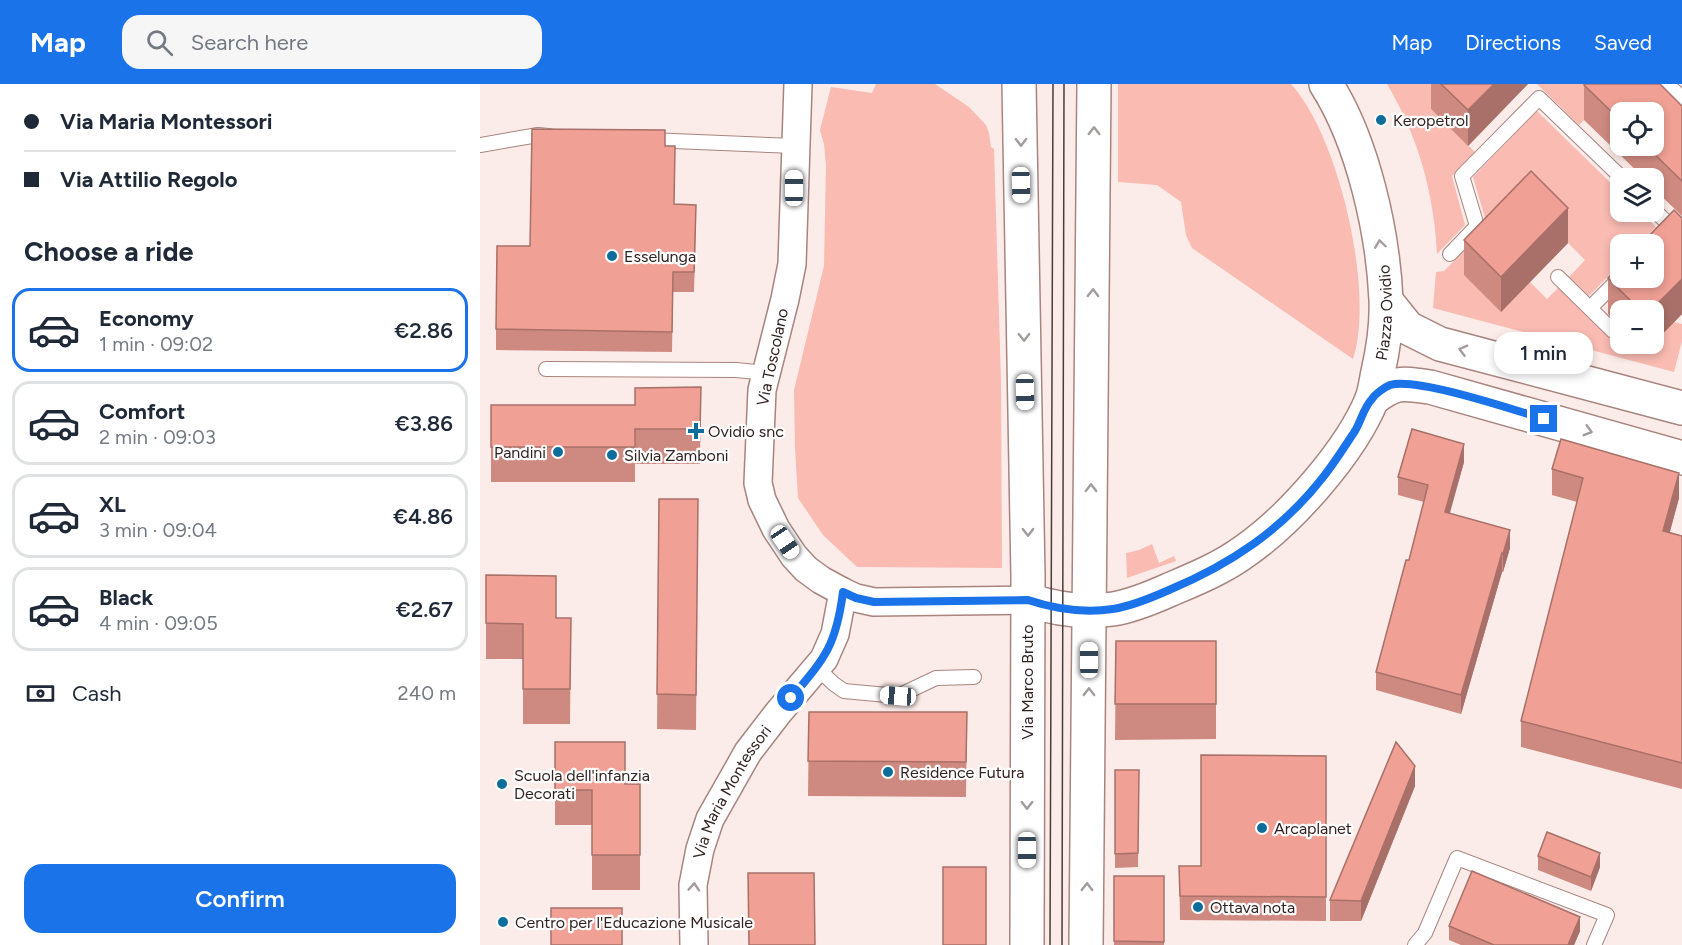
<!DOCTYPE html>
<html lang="en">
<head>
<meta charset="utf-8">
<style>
	body { margin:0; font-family:Figtree,sans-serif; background:#f6f6f7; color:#1f2937; height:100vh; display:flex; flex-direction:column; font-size:22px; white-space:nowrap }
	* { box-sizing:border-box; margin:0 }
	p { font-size:20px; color:#747a83 }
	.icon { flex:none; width:33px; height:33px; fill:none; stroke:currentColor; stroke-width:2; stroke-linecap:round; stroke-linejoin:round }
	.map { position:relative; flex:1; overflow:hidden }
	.panel { display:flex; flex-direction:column; background:#fff; width:480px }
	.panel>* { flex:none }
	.hud { display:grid; align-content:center; height:132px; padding:0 24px; background:#fff }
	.buttons { position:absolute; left:1130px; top:18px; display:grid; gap:12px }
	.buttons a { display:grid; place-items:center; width:54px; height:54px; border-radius:12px; background:#fff; box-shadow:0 3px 9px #0003; font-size:30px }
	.end { position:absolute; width:27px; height:27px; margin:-14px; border:8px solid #1a73e8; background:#fff; box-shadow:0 0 0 3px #fff }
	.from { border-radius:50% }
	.bubble { position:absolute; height:42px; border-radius:18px; background:#fff; box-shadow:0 3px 9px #0003; font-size:20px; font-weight:600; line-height:42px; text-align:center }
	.car { position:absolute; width:18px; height:36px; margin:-18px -9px; border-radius:8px; box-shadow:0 0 4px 2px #0007; background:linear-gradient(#fff 24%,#345 0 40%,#fff 0 76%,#345 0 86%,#fff 0) }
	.hud b { display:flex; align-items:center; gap:21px; height:57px; font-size:22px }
	.hud b+b { border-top:2px solid #e0e1e3 }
	.hud i { width:15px; height:15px; background:#1f2937 }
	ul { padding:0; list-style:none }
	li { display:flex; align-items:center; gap:18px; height:84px; margin:0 12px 9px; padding:0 12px; border:3px solid #e0e1e3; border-radius:18px }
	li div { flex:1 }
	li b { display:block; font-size:22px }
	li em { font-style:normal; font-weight:600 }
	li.selected { border-color:#1a73e8 }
	li>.icon { width:54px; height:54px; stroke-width:1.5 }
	h2 { padding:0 24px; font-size:27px; line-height:72px }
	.pay { display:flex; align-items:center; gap:15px; height:66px; padding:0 24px; font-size:22px }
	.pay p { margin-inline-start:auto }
	.button { display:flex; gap:12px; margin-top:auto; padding:12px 24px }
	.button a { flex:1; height:69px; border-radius:18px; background:#1a73e8; color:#fff; font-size:24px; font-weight:600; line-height:69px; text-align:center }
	header { display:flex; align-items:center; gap:36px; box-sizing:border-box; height:84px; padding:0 30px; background:#1a73e8; color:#fff }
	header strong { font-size:28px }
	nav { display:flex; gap:33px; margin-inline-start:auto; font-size:21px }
	.search { width:420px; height:54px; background:#f6f6f7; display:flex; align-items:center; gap:15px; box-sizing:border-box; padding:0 21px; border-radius:18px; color:#747a83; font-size:22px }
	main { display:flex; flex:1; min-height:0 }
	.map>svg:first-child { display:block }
	.green { fill:#f9bbb2 }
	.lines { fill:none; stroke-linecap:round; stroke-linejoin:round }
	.service-casing { stroke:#a8847f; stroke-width:16 }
	.minor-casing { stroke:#a8847f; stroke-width:30 }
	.tertiary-casing { stroke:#a8847f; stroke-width:36 }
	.secondary-casing { stroke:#a8847f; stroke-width:36 }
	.service { stroke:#fff; stroke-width:14 }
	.minor { stroke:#fff; stroke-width:27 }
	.tertiary { stroke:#fff; stroke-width:33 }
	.secondary { stroke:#fff; stroke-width:33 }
	.tram { stroke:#4b3c3a; stroke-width:1.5 }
	.wall { fill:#ce8a80; fill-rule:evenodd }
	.shaded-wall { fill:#a87068 }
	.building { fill:#f0a095; stroke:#a87068; stroke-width:1.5 }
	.oneway { stroke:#a39c9b }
	.route { stroke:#1a73e8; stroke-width:8 }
	.poi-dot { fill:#0f6d9c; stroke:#fdfdfd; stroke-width:2 }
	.labels { text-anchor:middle; stroke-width:4.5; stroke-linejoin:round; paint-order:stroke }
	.poi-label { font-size:16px; fill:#322321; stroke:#fdfdfd; text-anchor:start }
	.street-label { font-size:16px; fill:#322321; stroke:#fdfdfd }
</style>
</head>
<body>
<header>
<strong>Map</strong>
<div class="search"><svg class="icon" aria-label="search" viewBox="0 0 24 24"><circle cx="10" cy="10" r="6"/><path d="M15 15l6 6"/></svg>Search here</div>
<nav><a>Map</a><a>Directions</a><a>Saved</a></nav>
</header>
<main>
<section class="panel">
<div class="hud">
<b><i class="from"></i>Via Maria Montessori</b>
<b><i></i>Via Attilio Regolo</b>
</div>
<h2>Choose a ride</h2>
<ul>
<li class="selected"><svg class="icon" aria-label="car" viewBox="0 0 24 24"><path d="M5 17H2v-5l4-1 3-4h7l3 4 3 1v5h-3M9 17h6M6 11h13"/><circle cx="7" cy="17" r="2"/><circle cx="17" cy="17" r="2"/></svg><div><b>Economy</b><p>1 min · 09:02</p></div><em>€2.86</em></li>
<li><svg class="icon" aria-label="car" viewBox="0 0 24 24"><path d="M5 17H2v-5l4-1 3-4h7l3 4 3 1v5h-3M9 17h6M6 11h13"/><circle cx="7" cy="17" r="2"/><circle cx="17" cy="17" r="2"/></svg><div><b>Comfort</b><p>2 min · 09:03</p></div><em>€3.86</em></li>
<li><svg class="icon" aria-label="car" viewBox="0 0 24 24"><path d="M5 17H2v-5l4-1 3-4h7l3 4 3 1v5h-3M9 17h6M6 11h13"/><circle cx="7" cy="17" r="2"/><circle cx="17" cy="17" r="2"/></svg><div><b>XL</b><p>3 min · 09:04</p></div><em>€4.86</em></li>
<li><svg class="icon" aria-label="car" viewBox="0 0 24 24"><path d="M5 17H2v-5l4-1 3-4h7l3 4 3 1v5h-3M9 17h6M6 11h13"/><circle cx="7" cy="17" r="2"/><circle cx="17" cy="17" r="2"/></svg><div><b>Black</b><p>4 min · 09:05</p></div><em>€2.67</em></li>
</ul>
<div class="pay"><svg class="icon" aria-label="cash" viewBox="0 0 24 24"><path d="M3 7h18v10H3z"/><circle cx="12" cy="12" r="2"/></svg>Cash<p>240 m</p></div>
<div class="button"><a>Confirm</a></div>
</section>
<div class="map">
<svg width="1202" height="861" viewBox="0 0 1202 861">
	<rect width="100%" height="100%" fill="#fcece9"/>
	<g class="green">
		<polygon points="396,0 455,0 489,23 506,41 509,49 511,63 514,65 521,297 522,484 377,483 343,451 318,414 315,364 314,306 344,182 346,81 344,60 340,46 351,3 392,9"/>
		<path d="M 638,0 L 811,0 C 859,52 895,208 873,275 L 712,164 L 706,151 L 701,118 L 677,101 L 638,98 Z"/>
		<path d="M 907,0 L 975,0 L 951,25 L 995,68 L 972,92 L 985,141 L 957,170 C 954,109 938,52 907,0 Z"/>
		<polygon points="1057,0 1140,0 1099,41"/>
		<polygon points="1057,27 1140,108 1140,128 1161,128 1176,143 1159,160 1140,160 1140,180 1109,212 1089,193 1105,176 1051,122 1007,141 993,93"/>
		<polygon points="989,162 1050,198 1067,215 1078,204 1133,258 1140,252 1140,260 1158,260 1166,267 1194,238 1202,240 1202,257 1194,288 953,224 956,188 964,187"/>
		<polygon points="672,460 679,479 694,472 696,477 647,494 646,469 659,466"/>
	</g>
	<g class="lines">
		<g class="service-casing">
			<g id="service">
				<polyline points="1187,0 1202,14"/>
				<polyline points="169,56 315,62"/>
				<polyline points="0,61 58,51 69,52"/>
				<polyline points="1173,125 1202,153"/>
				<polyline points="970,170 997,142 982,92 1059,14 1142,94"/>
				<polyline points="1078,193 1133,247"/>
				<polyline points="1110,224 1140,194"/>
				<polyline points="66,285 256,286 286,289"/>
				<polyline points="337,584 354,600 364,607 418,612 456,594 494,593"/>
				<polyline points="935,861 945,849 977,774 1127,831 1114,861"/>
			</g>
		</g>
		<g class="minor-casing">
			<g id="minor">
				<polyline points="318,0 312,180 305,215 282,306 278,399 282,416 296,445 314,472 326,485 341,496 363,508 376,514 394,518 548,516"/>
				<path id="s1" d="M 214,861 L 213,801 L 220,765 L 230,735 L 268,668 L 298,629 L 344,575 L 355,550 L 363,508"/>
			</g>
		</g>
		<g class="tertiary-casing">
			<g id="tertiary">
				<polyline points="907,218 928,244 960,260 1202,324"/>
				<path d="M 892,315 C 916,297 921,299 950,303 L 1202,374"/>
				<path id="s2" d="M 548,516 C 575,525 605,529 633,525 C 652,522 671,514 689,506 C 715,495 742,484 765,467 C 811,435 871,367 892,315 C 895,307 896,297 898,288 C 903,266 907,240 906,216 C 903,148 883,58 846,0"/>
			</g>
		</g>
		<g class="secondary-casing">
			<g id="secondary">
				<polyline points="539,0 548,493 547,861"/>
				<polyline points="606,861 614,0"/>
			</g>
		</g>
		<use href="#service" class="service"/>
		<use href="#minor" class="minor"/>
		<use href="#tertiary" class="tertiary"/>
		<use href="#secondary" class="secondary"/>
		<g class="tram">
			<polyline points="570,861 573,0"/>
			<polyline points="582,861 584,0"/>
		</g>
	</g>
	<g class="wall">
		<polygon points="951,0 1048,0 988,62 951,25"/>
		<path d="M 1104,1 L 1202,22 L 1202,132 L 1173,104 L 1173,94 L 1164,94 L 1104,36 ZM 1140,28 L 1173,62 L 1140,62 Z"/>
		<polygon points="185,62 194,120 216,141 214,208 193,208 192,268 16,266 16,245 50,162"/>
		<polygon points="1194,126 1202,134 1202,230 1166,267 1158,260 1173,260 1173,226 1140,226 1140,242 1128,230 1128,194 1140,182 1140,194 1173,194 1173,160 1161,160"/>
		<polygon points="984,156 1088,159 1021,228 984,191"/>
		<polygon points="221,303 220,380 155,380 155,398 11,398 11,321 155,321"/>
		<polygon points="984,378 969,429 1030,464 1023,488 1022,488 981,630 896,606 896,588 929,476 944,418 918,411 918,393"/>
		<polygon points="1072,385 1199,414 1190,448 1202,452 1202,705 1041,663 1041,637 1097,418 1072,411"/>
		<polygon points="179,415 218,415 216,646 177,645"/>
		<polygon points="6,491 76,534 91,534 90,640 43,640 43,575 6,575"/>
		<polygon points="636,557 736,557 736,655 635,656"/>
		<polygon points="329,628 487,628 486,713 328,712"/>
		<polygon points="75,658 145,700 160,700 160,806 112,806 112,741 75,741"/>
		<polygon points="846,672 846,837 700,836 699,782 721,782"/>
		<polygon points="635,686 659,686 658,783 635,784"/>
		<polygon points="935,702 881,837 850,837 850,816"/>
		<polygon points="1058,772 1120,783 1111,807 1058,786"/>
		<rect x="634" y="792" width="50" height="69"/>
		<polygon points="969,842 1100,847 1094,861 981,861 969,856"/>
	</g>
	<g class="shaded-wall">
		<polygon points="1014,0 1048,0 988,62 988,26"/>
		<polygon points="1088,124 1088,159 1021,228 1021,193"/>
		<polygon points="1202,195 1202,230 1166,267 1166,260 1173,260 1173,226 1171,226"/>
		<polygon points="984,360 984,378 965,447 965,428"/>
		<polygon points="1199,389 1199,414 1183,472 1183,447"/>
		<polygon points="1030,446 1030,464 1023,488 1023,470"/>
		<polygon points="1022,469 1022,488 981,630 981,611"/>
		<polygon points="935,682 935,702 881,837 881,817"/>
		<polygon points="1120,769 1120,783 1111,807 1111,793"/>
		<polygon points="1100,833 1100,847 1094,861 1088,861"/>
	</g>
	<g class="building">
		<polygon points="961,0 1014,0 988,26"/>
		<polygon points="1105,0 1180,0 1202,22 1202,97 1166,62 1173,62 1173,28 1140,28 1140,36 1104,1"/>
		<polygon points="52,45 185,46 185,62 195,62 194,120 216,121 214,188 193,188 192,248 16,245 17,162 50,162"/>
		<polygon points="1051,87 1088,124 1021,193 984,156"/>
		<polygon points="1194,126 1202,134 1202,195 1171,226 1160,226 1128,194 1140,182 1140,194 1173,194 1173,160 1161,160"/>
		<polygon points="221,303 220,345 155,345 155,363 11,363 11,321 155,321 155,304"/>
		<polygon points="932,345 984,360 965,428 1030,446 1023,470 1022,469 981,611 896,588 926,476 929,476 948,401 918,393"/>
		<polygon points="1081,355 1199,389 1183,447 1202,452 1202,679 1041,637 1103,394 1072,385"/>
		<polygon points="179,415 218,415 216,611 177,610"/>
		<polygon points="6,491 76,492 76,534 91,534 90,605 43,605 43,540 6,539"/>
		<polygon points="636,557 736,557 736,620 635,620"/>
		<polygon points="329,628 487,628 486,678 328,677"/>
		<polygon points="75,658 145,658 145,700 160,700 160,771 112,771 112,706 75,706"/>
		<polygon points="916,658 935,682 881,817 850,816"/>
		<polygon points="721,671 846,672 846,813 700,812 699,782 721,782"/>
		<polygon points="635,686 659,686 658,769 635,770"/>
		<polygon points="1067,748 1120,769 1111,793 1058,772"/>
		<rect x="463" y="783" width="43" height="78"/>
		<polygon points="992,787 1100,833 1088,861 1014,861 969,842"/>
		<polygon points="268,789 334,789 335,861 269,861"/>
		<polygon points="634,792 684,792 684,858 634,857"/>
		<rect x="71" y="824" width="71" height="37"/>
	</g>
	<defs><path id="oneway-chevron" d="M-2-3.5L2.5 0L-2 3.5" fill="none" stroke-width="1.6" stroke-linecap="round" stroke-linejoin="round" transform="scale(1.5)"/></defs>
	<g class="oneway">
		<use href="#oneway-chevron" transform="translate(614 47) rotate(-90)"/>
		<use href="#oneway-chevron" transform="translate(541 58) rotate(89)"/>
		<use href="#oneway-chevron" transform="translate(900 160) rotate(-98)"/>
		<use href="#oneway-chevron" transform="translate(613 209) rotate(-89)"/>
		<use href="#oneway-chevron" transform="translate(544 253) rotate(89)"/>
		<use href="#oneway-chevron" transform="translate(983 266) rotate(-165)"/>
		<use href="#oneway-chevron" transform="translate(1108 347) rotate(16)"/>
		<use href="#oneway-chevron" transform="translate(611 404) rotate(-89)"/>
		<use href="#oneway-chevron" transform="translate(548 448) rotate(89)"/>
		<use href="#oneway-chevron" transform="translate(609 608) rotate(-90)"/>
		<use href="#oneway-chevron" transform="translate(547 721) rotate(90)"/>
		<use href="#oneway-chevron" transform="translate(214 803) rotate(-86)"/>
		<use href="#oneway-chevron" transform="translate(607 803) rotate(-89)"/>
	</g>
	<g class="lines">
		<path class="route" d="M 311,614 C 345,574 356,562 363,508 L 376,514 L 394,518 L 548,516 C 575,525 605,529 633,525 C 652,522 671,514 689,506 C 751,480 802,446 844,392 C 855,378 865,362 875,347 C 881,337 884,323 892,315 C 895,310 905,303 910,301 C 937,293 1034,326 1064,335"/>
	</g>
	<g class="poi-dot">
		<circle cx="901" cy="36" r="6"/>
		<circle cx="132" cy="172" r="6"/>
		<path d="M213 338h6v6h6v6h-6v6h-6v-6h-6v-6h6z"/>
		<circle cx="78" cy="368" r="6"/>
		<circle cx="132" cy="371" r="6"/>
		<circle cx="408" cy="688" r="6"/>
		<circle cx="22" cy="700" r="6"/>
		<circle cx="782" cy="744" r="6"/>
		<circle cx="718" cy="823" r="6"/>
		<circle cx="23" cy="838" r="6"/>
	</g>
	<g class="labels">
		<g class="poi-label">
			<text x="913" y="42">Keropetrol</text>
			<text x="144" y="178">Esselunga</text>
			<text x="228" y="353">Ovidio snc</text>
			<text x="66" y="374" text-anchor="end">Pandini</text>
			<text x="144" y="377">Silvia Zamboni</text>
			<text x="420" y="694">Residence Futura</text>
			<text x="34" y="697">Scuola dell'infanzia<tspan x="34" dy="18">Decorati</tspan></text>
			<text x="794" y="750">Arcaplanet</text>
			<text x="730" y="829">Ottava nota</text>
			<text x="35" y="844">Centro per l'Educazione Musicale</text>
		</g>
		<g class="street-label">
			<text dy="6" stroke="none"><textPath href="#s2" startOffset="519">Piazza Ovidio</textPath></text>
			<text transform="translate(292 273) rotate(-78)" y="6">Via Toscolano</text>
			<text transform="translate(547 598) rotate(-90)" y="6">Via Marco Bruto</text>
			<text dy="6" stroke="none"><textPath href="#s1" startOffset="162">Via Maria Montessori</textPath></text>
		</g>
	</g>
</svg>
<div class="buttons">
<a><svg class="icon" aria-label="locate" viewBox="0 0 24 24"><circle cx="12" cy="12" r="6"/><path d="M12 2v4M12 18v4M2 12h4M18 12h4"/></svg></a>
<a><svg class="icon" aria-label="layers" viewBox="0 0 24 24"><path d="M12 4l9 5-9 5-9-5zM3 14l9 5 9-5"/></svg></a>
<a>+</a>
<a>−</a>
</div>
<i class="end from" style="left:311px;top:614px"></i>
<i class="end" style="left:1064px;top:335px"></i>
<div class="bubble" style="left:1014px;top:248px;width:99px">1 min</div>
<i class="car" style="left:541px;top:101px;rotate:179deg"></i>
<i class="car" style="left:314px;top:104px;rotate:0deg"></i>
<i class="car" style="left:545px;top:308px;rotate:179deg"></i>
<i class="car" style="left:305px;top:458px;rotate:146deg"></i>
<i class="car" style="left:609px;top:576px;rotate:0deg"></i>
<i class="car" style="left:418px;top:612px;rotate:274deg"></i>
<i class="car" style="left:547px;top:766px;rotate:180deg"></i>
</div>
</main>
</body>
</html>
